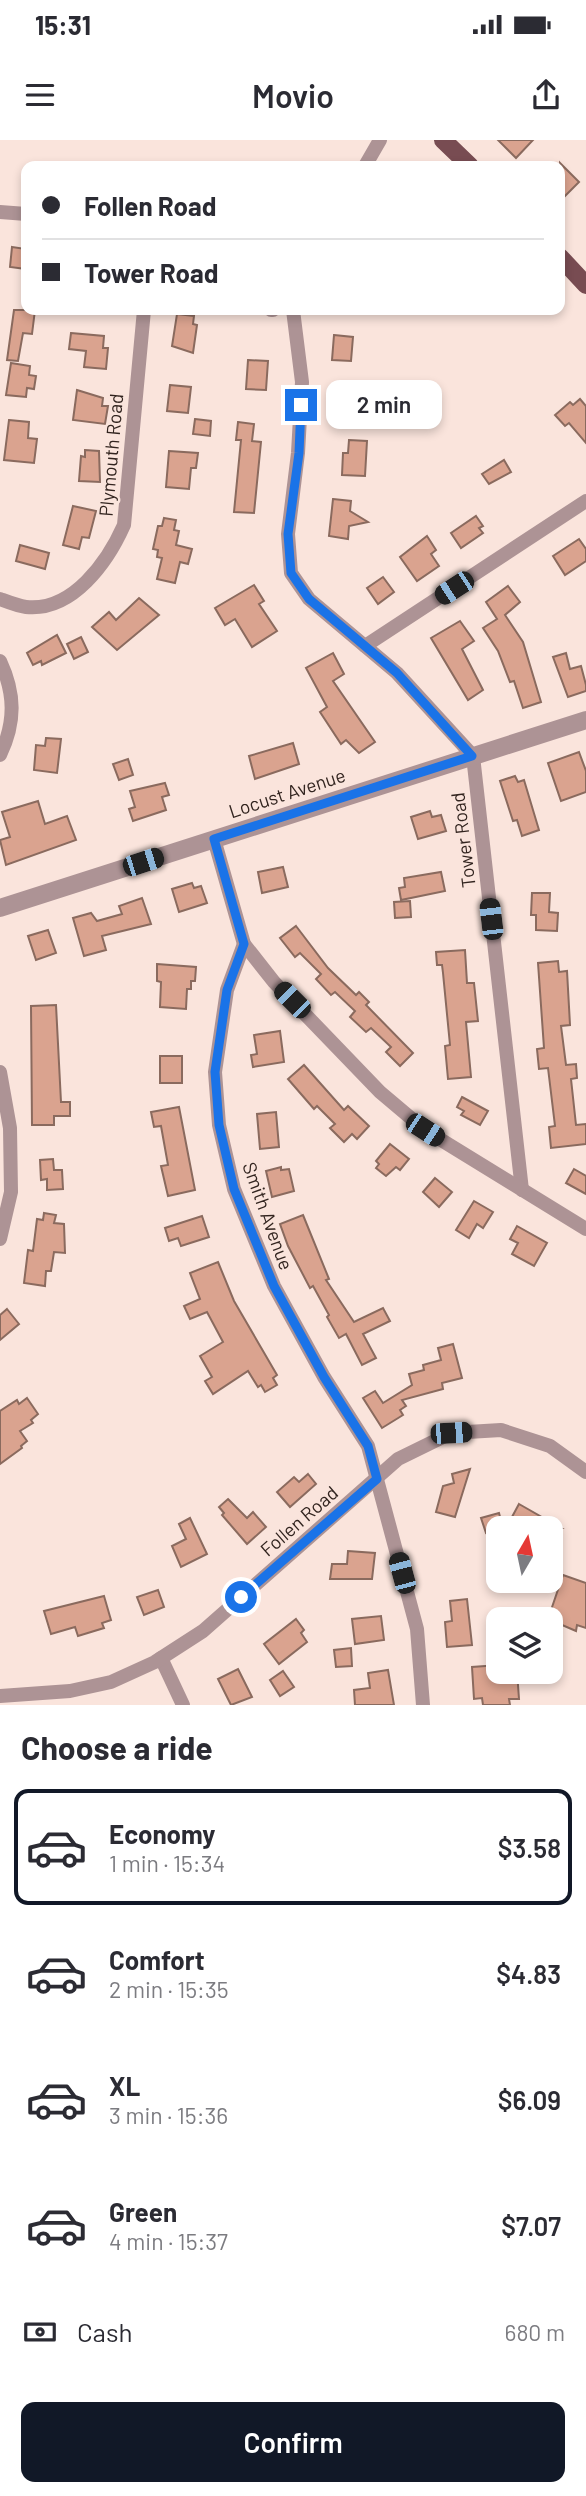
<!DOCTYPE html>
<html lang="en">
<head>
<meta charset="utf-8">
<style>
	body { margin:0; font-family:Barlow,sans-serif; background:#f2f2f3; color:#2b2b33; height:100vh; display:flex; flex-direction:column; font-size:26px; white-space:nowrap }
	* { box-sizing:border-box; margin:0 }
	p { font-size:23px; color:#7c7c81 }
	.icon { flex:none; width:38px; height:38px; fill:none; stroke:currentColor; stroke-width:2; stroke-linecap:round; stroke-linejoin:round }
	.map { position:relative; height:1565px; overflow:hidden }
	.sheet { display:flex; flex-direction:column; background:#fff; flex:1 }
	.sheet>* { flex:none }
	.banner { position:absolute; left:21px; top:21px; width:544px; height:154px; border-radius:14px; box-shadow:0 4px 10px #0003; display:grid; align-content:center; height:154px; padding:0 21px; background:#fff }
	.needle { width:46px; rotate:9deg }
	.tools { position:absolute; left:486px; top:1376px; display:grid; gap:14px }
	.tools a { display:grid; place-items:center; width:77px; height:77px; border-radius:14px; background:#fff; box-shadow:0 4px 10px #0003; font-size:35px }
	.end { position:absolute; width:32px; height:32px; margin:-16px; border:9px solid #1a73e8; background:#fff; box-shadow:0 0 0 4px #fff }
	.from { border-radius:50% }
	.bubble { position:absolute; height:49px; border-radius:14px; background:#fff; box-shadow:0 4px 10px #0003; font-size:23px; font-weight:600; line-height:49px; text-align:center }
	.car { position:absolute; width:21px; height:42px; margin:-21px -10px; border-radius:9px; box-shadow:0 0 5px 2px #0007; background:linear-gradient(#222 24%,#8ab4d8 0 40%,#222 0 76%,#8ab4d8 0 86%,#222 0) }
	.banner b { display:flex; align-items:center; gap:24px; height:66px; font-size:26px }
	.banner b+b { border-top:2px solid #e1e1e2 }
	.banner i { width:18px; height:18px; background:#2b2b33 }
	ul { padding:0; list-style:none }
	li { display:flex; align-items:center; gap:21px; height:116px; margin:0 14px 10px; padding:0 7px; border:4px solid transparent; border-radius:14px }
	li div { flex:1 }
	li b { display:block; font-size:26px }
	li em { font-style:normal; font-weight:600 }
	li.selected { border-color:#111827 }
	li>.icon { width:63px; height:63px; stroke-width:1.5 }
	h2 { padding:0 21px; font-size:32px; line-height:84px }
	.pay { display:flex; align-items:center; gap:18px; height:77px; padding:0 21px; font-size:26px }
	.pay p { margin-inline-start:auto }
	.cta { display:flex; gap:14px; margin-top:auto; padding:14px 21px }
	.cta a { flex:1; height:80px; border-radius:14px; background:#111827; color:#fff; font-size:28px; font-weight:600; line-height:80px; text-align:center }
	.status { display:flex; justify-content:space-between; align-items:center; height:49px; padding:0 35px; background:#fff; direction:ltr }
	.status svg { height:19px; fill:currentColor }
	header { display:flex; justify-content:space-between; align-items:center; height:91px; padding:0 21px; background:#fff; font-size:32px; font-weight:600 }
	.map>svg:first-child { display:block }
	.building { fill:#daa38f; stroke:#8a6a5e; stroke-width:2 }
	.lines { fill:none; stroke-linecap:round; stroke-linejoin:round }
	.minor { stroke:#ad9395; stroke-width:14 }
	.tertiary { stroke:#ad9395; stroke-width:18 }
	.primary { stroke:#784c52; stroke-width:18 }
	.route { stroke:#1a73e8; stroke-width:9 }
	.labels { text-anchor:middle; stroke-width:5; stroke-linejoin:round; paint-order:stroke }
	.street-label { font-size:19px; fill:#32241f; stroke:#fae4dc }
</style>
</head>
<body>
<div class="status"><b>15:31</b><svg viewBox="0 0 49 12"><path d="M0 12V9h3v3zM5 12V6h3v6zM10 12V3h3v9zM15 12V0h3v12zM26 1h20v11H26zM47 4h2v5h-2z"/></svg></div>
<header><svg class="icon" aria-label="menu" viewBox="0 0 24 24"><path d="M4 6h16M4 12h16M4 18h16"/></svg>Movio<svg class="icon" aria-label="share" viewBox="0 0 24 24"><path d="M12 15V3M7 8l5-5 5 5M5 13v7h14v-7"/></svg></header>
<div class="map">
<svg width="586" height="1565" viewBox="0 0 586 1565">
	<rect width="100%" height="100%" fill="#fae4dc"/>
	<g class="building">
		<polygon points="498,0 533,0 516,18"/>
		<polygon points="560,23 579,42 560,61"/>
		<polygon points="12,107 26,109 26,129 10,127"/>
		<polygon points="14,170 35,170 32,194 23,193 18,221 7,220"/>
		<polygon points="177,174 194,176 193,184 197,185 193,213 172,206"/>
		<polygon points="71,193 104,196 103,208 108,208 106,229 84,227 86,211 69,209"/>
		<polygon points="334,195 353,197 351,221 332,220"/>
		<polygon points="248,220 268,221 266,250 246,249"/>
		<polygon points="11,223 30,226 29,235 36,236 34,249 27,248 26,257 6,255"/>
		<polygon points="170,245 191,247 188,273 167,271"/>
		<polygon points="369,245 385,246 384,261 368,260"/>
		<polygon points="77,250 103,258 102,266 108,266 105,284 73,280"/>
		<polygon points="334,250 358,251 356,272 352,271 351,283 336,282 336,275 333,275"/>
		<polygon points="580,259 586,266 586,303 569,283 565,286 555,275 570,262 573,265"/>
		<polygon points="195,279 211,281 210,296 193,294"/>
		<polygon points="9,280 29,282 28,298 37,299 34,323 4,320"/>
		<polygon points="238,282 254,284 252,301 261,302 254,373 234,372 241,300 236,300"/>
		<polygon points="349,300 367,301 365,336 342,335 343,313 348,313"/>
		<polygon points="85,310 99,311 100,342 79,341 81,316 85,317"/>
		<polygon points="169,311 198,313 196,328 191,328 189,349 166,347"/>
		<polygon points="504,320 511,332 489,344 482,334"/>
		<polygon points="333,359 351,361 350,371 368,382 349,386 348,399 329,396"/>
		<polygon points="73,366 96,371 89,398 82,397 79,409 63,405"/>
		<polygon points="476,376 483,386 479,388 483,393 461,408 451,393"/>
		<polygon points="164,378 176,380 174,390 179,391 176,405 192,409 188,424 180,422 175,443 157,439 162,418 157,417 158,410 153,409 158,386 162,386"/>
		<polygon points="427,396 436,410 431,414 439,426 417,441 400,417"/>
		<polygon points="579,399 586,409 586,421 565,435 553,416"/>
		<polygon points="20,405 49,413 45,429 16,421"/>
		<polygon points="383,437 394,452 378,464 367,448"/>
		<polygon points="254,445 264,461 259,464 277,491 252,507 235,479 225,485 215,468"/>
		<polygon points="508,446 520,462 505,475 523,502 541,562 523,568 514,541 510,542 498,511 483,488 497,479 486,462"/>
		<polygon points="139,458 159,475 117,510 92,487 109,472 116,480"/>
		<polygon points="460,481 474,501 462,509 483,550 468,560 431,498"/>
		<polygon points="57,495 66,513 42,525 41,521 33,525 27,513"/>
		<polygon points="81,497 88,512 74,519 67,504"/>
		<polygon points="333,513 344,534 333,541 375,602 359,613 346,600 341,604 320,572 327,567 306,528"/>
		<polygon points="566,513 570,529 581,526 586,545 586,551 568,557 553,517"/>
		<polygon points="46,598 61,599 57,633 34,630 36,605 45,606"/>
		<polygon points="293,603 299,624 255,639 249,616"/>
		<polygon points="579,612 586,631 586,652 561,661 548,623"/>
		<polygon points="128,619 133,635 119,640 113,624"/>
		<polygon points="515,636 518,642 524,640 539,690 522,696 517,680 513,681 500,641"/>
		<polygon points="165,643 169,655 162,657 166,670 133,681 129,669 135,667 130,651"/>
		<polygon points="38,661 45,684 67,676 76,700 6,725 0,700 10,697 2,672"/>
		<polygon points="430,671 432,677 441,675 446,691 418,699 411,677"/>
		<polygon points="283,727 288,747 262,753 258,732"/>
		<polygon points="441,732 445,751 401,760 399,748 405,747 404,738"/>
		<polygon points="192,743 194,748 201,746 207,763 179,772 172,749"/>
		<polygon points="532,753 550,753 549,772 558,773 557,791 536,790 536,775 531,775"/>
		<polygon points="142,758 151,784 102,796 106,810 84,816 73,778 91,773 97,781 122,774 119,766"/>
		<polygon points="410,761 411,777 395,778 394,762"/>
		<polygon points="296,786 328,828 356,855 359,852 369,862 366,865 413,913 400,926 386,912 391,907 371,888 366,892 350,877 355,871 335,852 331,855 316,839 321,834 300,813 295,817 280,798"/>
		<polygon points="48,790 56,813 36,820 28,796"/>
		<polygon points="465,810 467,843 474,843 478,881 466,882 471,937 448,939 445,906 450,905 443,833 442,825 437,825 436,812"/>
		<polygon points="558,821 559,832 567,831 570,885 561,886 566,925 576,924 577,938 571,939 576,985 586,984 586,1004 551,1008 549,987 555,986 548,928 539,929 537,909 544,908 538,823"/>
		<polygon points="157,824 196,827 195,841 191,841 191,849 187,849 186,869 160,867 161,842 157,841"/>
		<polygon points="56,865 61,962 70,962 70,976 54,976 54,985 32,985 31,866"/>
		<polygon points="280,891 284,922 253,927 251,915 257,914 254,895"/>
		<rect x="160" y="916" width="22" height="27"/>
		<polygon points="304,925 344,970 348,966 369,986 357,999 352,994 344,1002 330,988 335,984 317,966 314,969 288,939"/>
		<polygon points="462,957 488,971 480,985 461,975 464,971 457,967"/>
		<polygon points="179,967 195,1050 168,1056 161,1026 168,1025 161,986 154,987 151,972"/>
		<polygon points="276,972 279,1007 260,1009 257,974"/>
		<polygon points="390,1004 409,1019 400,1030 396,1027 386,1036 376,1028 379,1024 376,1021"/>
		<polygon points="53,1019 54,1030 62,1030 63,1049 47,1050 47,1039 41,1040 40,1020"/>
		<polygon points="281,1027 281,1030 289,1029 294,1051 272,1057 266,1031"/>
		<polygon points="574,1029 586,1036 586,1054 566,1043"/>
		<polygon points="435,1038 452,1052 439,1067 423,1052"/>
		<polygon points="474,1061 493,1072 483,1088 477,1084 469,1098 456,1090"/>
		<polygon points="44,1073 56,1075 54,1083 64,1084 65,1113 54,1112 51,1131 46,1131 45,1146 24,1143 28,1110 33,1111 37,1079 43,1080"/>
		<polygon points="303,1075 329,1139 326,1140 354,1182 383,1168 390,1181 363,1194 376,1218 362,1225 346,1194 339,1198 327,1177 329,1175 313,1146 310,1148 288,1106 280,1084"/>
		<polygon points="202,1076 209,1097 181,1106 178,1098 169,1101 165,1088"/>
		<polygon points="517,1086 547,1103 534,1126 512,1114 518,1103 510,1099"/>
		<polygon points="218,1122 234,1161 277,1235 273,1238 277,1245 265,1252 261,1245 258,1247 248,1231 213,1254 205,1241 212,1237 200,1216 223,1202 207,1172 190,1179 184,1166 200,1159 190,1133"/>
		<polygon points="7,1169 19,1184 0,1200 0,1175"/>
		<polygon points="453,1204 462,1238 442,1243 443,1249 402,1260 406,1266 400,1270 403,1275 382,1288 363,1258 375,1251 383,1263 412,1245 409,1234 424,1230 423,1225 441,1220 438,1208"/>
		<polygon points="27,1258 38,1274 31,1280 33,1283 20,1291 27,1301 21,1306 22,1308 0,1324 0,1271 17,1260 19,1264"/>
		<polygon points="470,1329 455,1377 436,1372 443,1346 454,1343 452,1334"/>
		<polygon points="308,1334 316,1344 290,1367 277,1352 294,1337 299,1342"/>
		<polygon points="228,1359 247,1378 253,1372 266,1387 247,1404 222,1375 224,1373 219,1367"/>
		<polygon points="519,1364 561,1388 506,1388"/>
		<polygon points="499,1373 503,1388 486,1393 481,1378"/>
		<polygon points="190,1378 207,1414 181,1427 172,1406 186,1399 179,1384"/>
		<polygon points="348,1411 375,1413 372,1439 330,1439 332,1424 347,1424"/>
		<polygon points="563,1435 586,1443 586,1488 577,1485 576,1491 548,1479"/>
		<polygon points="158,1450 164,1467 144,1475 137,1457"/>
		<polygon points="104,1456 111,1480 102,1483 104,1488 78,1496 75,1487 51,1494 44,1471"/>
		<polygon points="467,1459 472,1505 447,1507 445,1482 452,1481 450,1461"/>
		<polygon points="381,1476 384,1500 355,1504 352,1479"/>
		<polygon points="296,1479 304,1490 301,1493 307,1502 279,1524 264,1504"/>
		<polygon points="351,1508 352,1526 336,1527 334,1510"/>
		<polygon points="499,1525 499,1531 517,1531 519,1559 509,1559 510,1565 483,1565 482,1558 474,1559 472,1527"/>
		<polygon points="238,1529 252,1557 231,1565 218,1539"/>
		<polygon points="388,1530 394,1565 355,1565 354,1550 370,1548 368,1533"/>
		<polygon points="283,1531 294,1547 280,1556 270,1540"/>
	</g>
	<g class="lines">
		<g class="minor">
			<polyline points="365,26 380,0"/>
			<polyline points="0,72 26,74"/>
			<polyline points="271,170 273,170"/>
			<polyline points="293,170 302,242 298,313 288,394 291,433 309,459 397,533 473,616 522,1050"/>
			<path d="M 0,459 C 8,462 18,466 26,467 C 73,472 108,421 124,385 L 144,170"/>
			<polyline points="365,506 586,361"/>
			<path d="M 0,521 C 15,553 16,582 0,615"/>
			<polyline points="214,699 244,804 274,842 380,952 425,990 586,1089"/>
			<polyline points="244,804 227,850 215,932 219,985 234,1049 274,1146 324,1237 368,1306 417,1489 423,1565"/>
			<polyline points="0,932 10,988 11,1052 0,1099"/>
			<polyline points="161,1518 183,1565"/>
			<polyline points="0,1556 70,1551 111,1542 155,1522 203,1491 398,1319 451,1293 501,1290 550,1306 586,1332"/>
		</g>
		<polyline class="tertiary" points="0,768 586,580"/>
		<g class="primary">
			<polyline points="443,0 470,26"/>
			<polyline points="560,117 586,145"/>
		</g>
	</g>
	<g class="lines">
		<polyline class="route" points="241,1457 377,1339 368,1306 324,1237 274,1146 234,1049 219,985 215,932 227,850 244,804 214,699 472,616 397,533 309,459 291,433 288,394 299,313 301,265"/>
	</g>
	<g class="labels">
		<g class="street-label">
			<text transform="translate(111 315) rotate(-85)" y="7">Plymouth Road</text>
			<text transform="translate(287 653) rotate(-18)" y="7">Locust Avenue</text>
			<text transform="translate(463 700) rotate(-97)" y="7">Tower Road</text>
			<text transform="translate(268 1076) rotate(70)" y="7">Smith Avenue</text>
			<text transform="translate(299 1381) rotate(-41)" y="7">Follen Road</text>
		</g>
	</g>
</svg>
<div class="tools">
<a><svg class="needle" viewBox="-14 -14 28 28"><path d="M0-13l5 13h-10z" fill="#e53935"/><path d="M0 13l5-13h-10z" fill="#7c7c81"/></svg></a>
<a><svg class="icon" aria-label="layers" viewBox="0 0 24 24"><path d="M12 4l9 5-9 5-9-5zM3 14l9 5 9-5"/></svg></a>
</div>
<i class="end from" style="left:241px;top:1457px"></i>
<i class="end" style="left:301px;top:265px"></i>
<div class="bubble" style="left:326px;top:240px;width:116px">2 min</div>
<i class="car" style="left:454px;top:448px;rotate:237deg"></i>
<i class="car" style="left:143px;top:722px;rotate:72deg"></i>
<i class="car" style="left:491px;top:779px;rotate:353deg"></i>
<i class="car" style="left:292px;top:860px;rotate:315deg"></i>
<i class="car" style="left:425px;top:990px;rotate:123deg"></i>
<i class="car" style="left:451px;top:1293px;rotate:87deg"></i>
<i class="car" style="left:402px;top:1433px;rotate:345deg"></i>
<div class="banner">
<b><i class="from"></i>Follen Road</b>
<b><i></i>Tower Road</b>
</div>
</div>
<section class="sheet">
<h2>Choose a ride</h2>
<ul>
<li class="selected"><svg class="icon" aria-label="car" viewBox="0 0 24 24"><path d="M5 17H2v-5l4-1 3-4h7l3 4 3 1v5h-3M9 17h6M6 11h13"/><circle cx="7" cy="17" r="2"/><circle cx="17" cy="17" r="2"/></svg><div><b>Economy</b><p>1 min · 15:34</p></div><em>$3.58</em></li>
<li><svg class="icon" aria-label="car" viewBox="0 0 24 24"><path d="M5 17H2v-5l4-1 3-4h7l3 4 3 1v5h-3M9 17h6M6 11h13"/><circle cx="7" cy="17" r="2"/><circle cx="17" cy="17" r="2"/></svg><div><b>Comfort</b><p>2 min · 15:35</p></div><em>$4.83</em></li>
<li><svg class="icon" aria-label="car" viewBox="0 0 24 24"><path d="M5 17H2v-5l4-1 3-4h7l3 4 3 1v5h-3M9 17h6M6 11h13"/><circle cx="7" cy="17" r="2"/><circle cx="17" cy="17" r="2"/></svg><div><b>XL</b><p>3 min · 15:36</p></div><em>$6.09</em></li>
<li><svg class="icon" aria-label="car" viewBox="0 0 24 24"><path d="M5 17H2v-5l4-1 3-4h7l3 4 3 1v5h-3M9 17h6M6 11h13"/><circle cx="7" cy="17" r="2"/><circle cx="17" cy="17" r="2"/></svg><div><b>Green</b><p>4 min · 15:37</p></div><em>$7.07</em></li>
</ul>
<div class="pay"><svg class="icon" aria-label="cash" viewBox="0 0 24 24"><path d="M3 7h18v10H3z"/><circle cx="12" cy="12" r="2"/></svg>Cash<p>680 m</p></div>
<div class="cta"><a>Confirm</a></div>
</section>
</body>
</html>
